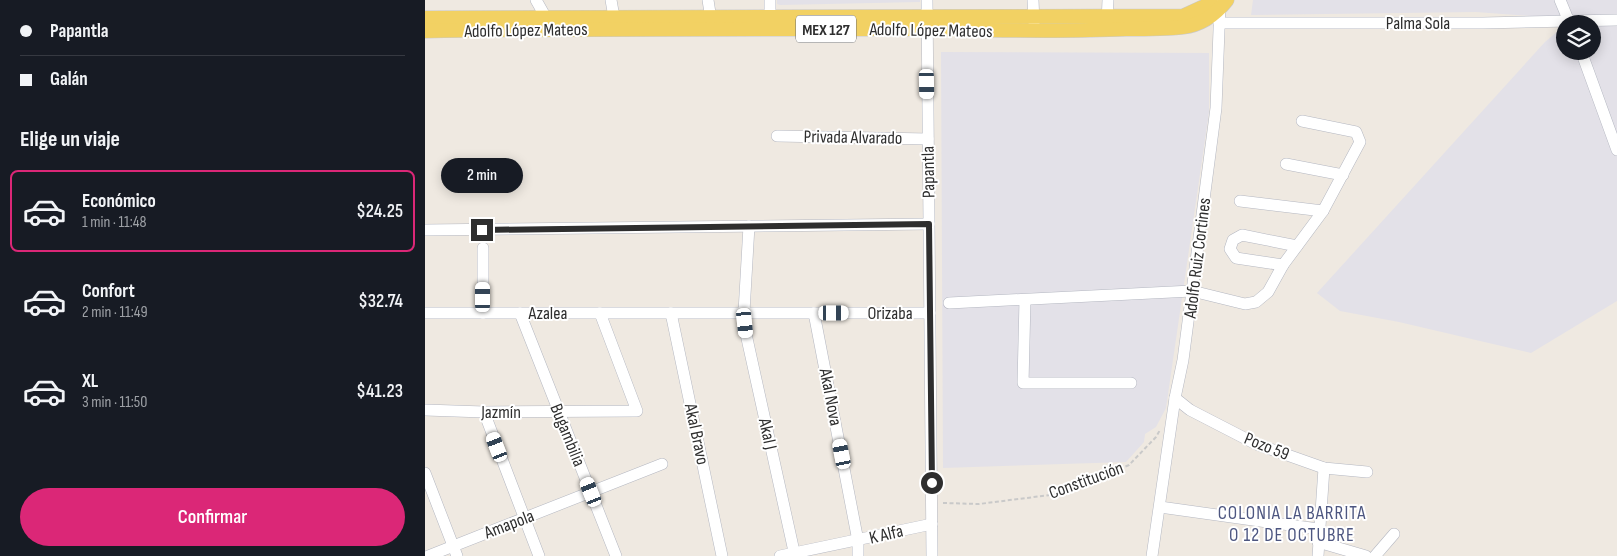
<!DOCTYPE html>
<html lang="es">
<head>
<meta charset="utf-8">
<style>
	body { margin:0; font-family:"Sofia Sans Condensed",sans-serif; background:#20242c; color:#f1f3f6; height:100vh; display:flex; flex-direction:column; font-size:19px; white-space:nowrap }
	* { box-sizing:border-box; margin:0 }
	p { font-size:16px; color:#9ea1a6 }
	.icon { flex:none; width:28px; height:28px; fill:none; stroke:currentColor; stroke-width:2; stroke-linecap:round; stroke-linejoin:round }
	.map { position:relative; flex:1; overflow:hidden }
	.panel { display:flex; flex-direction:column; background:#171b24; width:425px }
	.panel>* { flex:none }
	.top-card { display:grid; align-content:center; height:110px; padding:0 20px; background:#171b24 }
	.tools { position:absolute; left:1131px; top:15px; display:grid; gap:10px }
	.tools a { display:grid; place-items:center; width:45px; height:45px; border-radius:50%; background:#171b24; box-shadow:0 2px 12px #0003; font-size:25px }
	.end { position:absolute; width:22px; height:22px; margin:-11px; border:6px solid #2e2e2e; background:#fff; box-shadow:0 0 0 2px #fff }
	.from { border-radius:50% }
	.bubble { position:absolute; height:35px; border-radius:18px; background:#171b24; box-shadow:0 2px 12px #0003; font-size:16px; font-weight:600; line-height:35px; text-align:center }
	.car { position:absolute; width:15px; height:30px; margin:-15px -8px; border-radius:6px; box-shadow:0 0 4px 1px #0007; background:linear-gradient(#fff 24%,#345 0 40%,#fff 0 76%,#345 0 86%,#fff 0) }
	.top-card b { display:flex; align-items:center; gap:18px; height:48px; font-size:19px }
	.top-card b+b { border-top:1px solid #363941 }
	.top-card i { width:12px; height:12px; background:#f1f3f6 }
	ul { padding:0; list-style:none }
	li { display:flex; align-items:center; gap:15px; height:82px; margin:0 10px 8px; padding:0 10px; border:2px solid transparent; border-radius:8px }
	li div { flex:1 }
	li b { display:block; font-size:19px }
	li em { font-style:normal; font-weight:600 }
	li.selected { border-color:#db2777 }
	li>.icon { width:45px; height:45px; stroke-width:1.5 }
	h2 { padding:0 20px; font-size:22px; line-height:60px }
	.cta { display:flex; gap:10px; margin-top:auto; padding:10px 20px }
	.cta a { flex:1; height:58px; border-radius:30px; background:#db2777; color:#fff; font-size:20px; font-weight:600; line-height:58px; text-align:center }
	main { display:flex; flex:1; min-height:0 }
	.map>svg:first-child { display:block }
	.industrial { fill:#e3e1e8 }
	.lines { fill:none; stroke-linecap:round; stroke-linejoin:round }
	.minor-casing { stroke:#b4b7c1; stroke-width:12 }
	.major-casing { stroke:#c9c9c9; stroke-width:15 }
	.path { stroke:#c9c9c9; stroke-width:2; stroke-dasharray:4 2.5; stroke-linecap:butt }
	.minor { stroke:#fff; stroke-width:11 }
	.major { stroke:#f2d163; stroke-width:14 }
	.route { stroke:#2e2e2e; stroke-width:6 }
	.labels { text-anchor:middle; stroke-width:4; stroke-linejoin:round; paint-order:stroke }
	.shield { fill:#fff; stroke:#6d6d6d; stroke-width:1 }
	.shield-label { font-size:16px; font-weight:bold; fill:#2e2e2e }
	.street-label { font-size:18px; fill:#2e2e2e; stroke:#fff }
	.neighbourhood-label { font-size:19px; letter-spacing:1px; fill:#4d5680; stroke:#fff }
</style>
</head>
<body>
<main>
<section class="panel">
<div class="top-card">
<b><i class="from"></i>Papantla</b>
<b><i></i>Galán</b>
</div>
<h2>Elige un viaje</h2>
<ul>
<li class="selected"><svg class="icon" aria-label="car" viewBox="0 0 24 24"><path d="M5 17H2v-5l4-1 3-4h7l3 4 3 1v5h-3M9 17h6M6 11h13"/><circle cx="7" cy="17" r="2"/><circle cx="17" cy="17" r="2"/></svg><div><b>Económico</b><p>1 min · 11:48</p></div><em>$24.25</em></li>
<li><svg class="icon" aria-label="car" viewBox="0 0 24 24"><path d="M5 17H2v-5l4-1 3-4h7l3 4 3 1v5h-3M9 17h6M6 11h13"/><circle cx="7" cy="17" r="2"/><circle cx="17" cy="17" r="2"/></svg><div><b>Confort</b><p>2 min · 11:49</p></div><em>$32.74</em></li>
<li><svg class="icon" aria-label="car" viewBox="0 0 24 24"><path d="M5 17H2v-5l4-1 3-4h7l3 4 3 1v5h-3M9 17h6M6 11h13"/><circle cx="7" cy="17" r="2"/><circle cx="17" cy="17" r="2"/></svg><div><b>XL</b><p>3 min · 11:50</p></div><em>$41.23</em></li>
</ul>
<div class="cta"><a>Confirmar</a></div>
</section>
<div class="map">
<svg width="1192" height="556" viewBox="0 0 1192 556">
	<rect width="100%" height="100%" fill="#efe9e1"/>
	<g class="industrial">
		<polygon points="352,0 495,0 495,2 355,5 352,4"/>
		<polygon points="828,0 1192,0 1192,301 1106,353 974,322 915,311 892,293 1120,42 1140,25 1140,51 1168,51 1168,24 1145,19 1051,12 826,15"/>
		<polygon points="516,52 784,53 784,112 741,408 731,427 720,434 719,442 701,462 518,468"/>
	</g>
	<g class="lines">
		<g class="minor-casing">
			<g id="minor">
				<polyline points="111,0 124,23"/>
				<polyline points="186,0 189,17"/>
				<polyline points="283,0 287,26"/>
				<polyline points="502,0 507,556"/>
				<polyline points="608,0 609,23"/>
				<polyline points="1135,0 1145,24"/>
				<polyline points="345,17 345,0"/>
				<polyline points="682,23 683,0"/>
				<polyline points="794,23 1058,23 1192,20"/>
				<polyline points="1156,51 1192,150"/>
				<polyline points="352,136 503,139"/>
				<polyline points="861,164 918,175"/>
				<polyline points="815,201 898,211"/>
				<polyline points="324,226 319,312 321,334 370,556"/>
				<polyline points="0,230 504,224"/>
				<polyline points="858,265 811,258 805,249 808,240 817,235 872,246"/>
				<polyline points="600,300 598,383 706,383"/>
				<polyline points="524,303 767,291 820,304 831,302 843,292 858,265 898,211 935,142 931,132 877,121"/>
				<polyline points="0,313 505,313"/>
				<polyline points="58,313 58,248"/>
				<polyline points="95,313 191,556"/>
				<polyline points="246,313 297,556"/>
				<polyline points="389,313 433,541 433,556"/>
				<polyline points="750,398 765,410 831,444 899,468 942,472"/>
				<polyline points="0,410 59,412 212,411 175,313"/>
				<polyline points="59,412 114,556"/>
				<polyline points="0,473 32,556"/>
				<polyline points="735,507 893,529"/>
				<polyline points="893,542 941,556"/>
				<polyline points="3,556 237,464"/>
				<polyline points="355,556 507,524"/>
				<polyline points="727,556 750,398 758,360 791,108 795,4"/>
				<polyline points="893,556 899,468"/>
				<polyline points="950,556 969,534"/>
			</g>
		</g>
		<g class="major-casing">
			<g id="major">
				<polyline points="0,18 758,16 780,6 786,0"/>
				<path d="M 0,31 C 166,28 332,29 497,29 C 565,30 633,32 701,29 C 720,29 740,29 758,27 C 776,25 791,14 802,0"/>
			</g>
		</g>
		<polyline class="path" points="518,503 554,504 633,494 704,465 731,437 735,430"/>
		<use href="#minor" class="minor"/>
		<use href="#major" class="major"/>
	</g>
	<g class="lines">
		<polyline class="route" points="57,230 504,224 507,483"/>
	</g>
	<g class="labels">
		<rect class="shield" x="371" y="15.5" width="60" height="27" rx="4"/>
		<g class="shield-label">
			<text x="401" y="35">MEX 127</text>
		</g>
		<g class="street-label">
			<text x="993" y="29">Palma Sola</text>
			<text transform="translate(101 30) rotate(-1)" y="6">Adolfo López Mateos</text>
			<text transform="translate(506 30) rotate(1)" y="6">Adolfo López Mateos</text>
			<text transform="translate(428 137) rotate(1)" y="6">Privada Alvarado</text>
			<text transform="translate(503 172) rotate(-91)" y="6">Papantla</text>
			<text transform="translate(772 258) rotate(-83)" y="6">Adolfo Ruiz Cortines</text>
			<text x="123" y="319">Azalea</text>
			<text x="465" y="319">Orizaba</text>
			<text transform="translate(406 397) rotate(79)" y="6">Akal Nova</text>
			<text x="76" y="418">Jazmín</text>
			<text transform="translate(272 434) rotate(78)" y="6">Akal Bravo</text>
			<text transform="translate(343 434) rotate(78)" y="6">Akal J</text>
			<text transform="translate(143 435) rotate(68)" y="6">Bugambilia</text>
			<text transform="translate(842 446) rotate(22)" y="6">Pozo 59</text>
			<text transform="translate(661 480) rotate(-20)" y="6">Constitución</text>
			<text transform="translate(84 524) rotate(-21)" y="6">Amapola</text>
			<text transform="translate(461 534) rotate(-13)" y="6">K Alfa</text>
		</g>
		<g class="neighbourhood-label">
			<text x="867" y="519">COLONIA LA BARRITA<tspan x="867" dy="22">O 12 DE OCTUBRE</tspan></text>
		</g>
	</g>
</svg>
<div class="tools">
<a><svg class="icon" aria-label="layers" viewBox="0 0 24 24"><path d="M12 4l9 5-9 5-9-5zM3 14l9 5 9-5"/></svg></a>
</div>
<i class="end from" style="left:507px;top:483px"></i>
<i class="end" style="left:57px;top:230px"></i>
<div class="bubble" style="left:16px;top:158px;width:82px">2 min</div>
<i class="car" style="left:502px;top:84px;rotate:179deg"></i>
<i class="car" style="left:58px;top:297px;rotate:0deg"></i>
<i class="car" style="left:409px;top:313px;rotate:90deg"></i>
<i class="car" style="left:320px;top:323px;rotate:174deg"></i>
<i class="car" style="left:72px;top:447px;rotate:339deg"></i>
<i class="car" style="left:417px;top:454px;rotate:349deg"></i>
<i class="car" style="left:166px;top:492px;rotate:338deg"></i>
</div>
</main>
</body>
</html>
